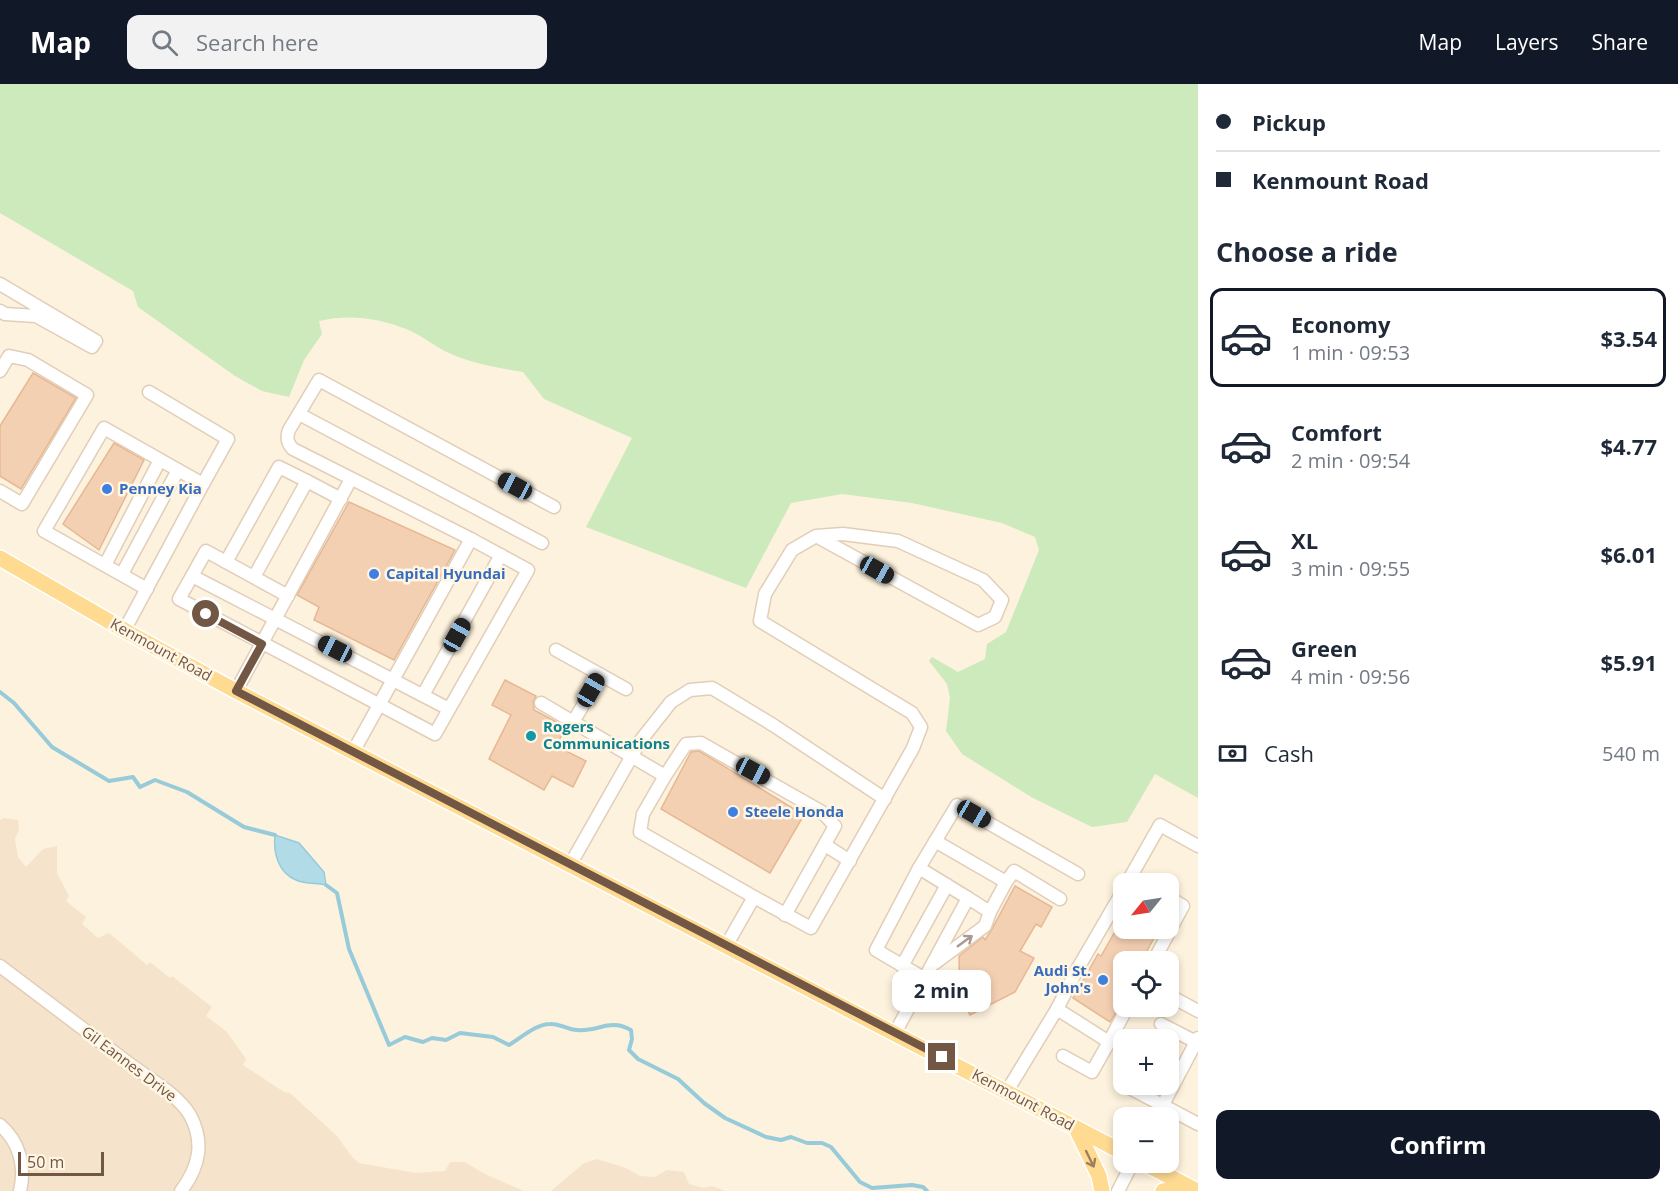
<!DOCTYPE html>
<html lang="en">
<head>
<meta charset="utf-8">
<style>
	body { margin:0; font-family:"Open Sans",sans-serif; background:#f2f2f3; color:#1f2937; height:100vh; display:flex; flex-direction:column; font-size:22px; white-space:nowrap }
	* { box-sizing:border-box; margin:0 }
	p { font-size:20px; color:#747a83 }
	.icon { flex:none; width:33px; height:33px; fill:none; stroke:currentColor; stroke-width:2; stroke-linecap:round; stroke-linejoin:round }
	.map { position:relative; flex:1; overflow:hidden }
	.panel { display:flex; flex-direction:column; background:#fff; width:480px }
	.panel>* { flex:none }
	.banner { display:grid; align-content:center; height:132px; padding:0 18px; background:#fff }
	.needle { width:39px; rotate:240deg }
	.tools { position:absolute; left:1113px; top:789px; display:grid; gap:12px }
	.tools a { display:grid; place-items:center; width:66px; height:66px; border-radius:12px; background:#fff; box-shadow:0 3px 9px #0003; font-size:30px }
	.scale { position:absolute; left:18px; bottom:15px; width:86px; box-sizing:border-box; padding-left:6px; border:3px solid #735745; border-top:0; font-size:16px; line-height:21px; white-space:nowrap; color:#735745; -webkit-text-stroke:4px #fff6e4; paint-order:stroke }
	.end { position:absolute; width:27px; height:27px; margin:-14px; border:8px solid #735745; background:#fff; box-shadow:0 0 0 3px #fff }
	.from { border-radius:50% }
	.bubble { position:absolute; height:42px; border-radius:12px; background:#fff; box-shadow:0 3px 9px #0003; font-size:20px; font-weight:700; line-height:42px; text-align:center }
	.car { position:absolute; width:18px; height:36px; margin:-18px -9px; border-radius:8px; box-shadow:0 0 4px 2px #0007; background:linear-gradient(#222 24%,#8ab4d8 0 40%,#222 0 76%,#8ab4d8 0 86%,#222 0) }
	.banner b { display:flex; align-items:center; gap:21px; height:57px; font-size:22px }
	.banner b+b { border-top:2px solid #e0e1e3 }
	.banner i { width:15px; height:15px; background:#1f2937 }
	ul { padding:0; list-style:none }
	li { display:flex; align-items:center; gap:18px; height:99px; margin:0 12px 9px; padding:0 6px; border:3px solid transparent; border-radius:12px }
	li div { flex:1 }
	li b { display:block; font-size:22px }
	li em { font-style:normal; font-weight:700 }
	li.selected { border-color:#111827 }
	li>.icon { width:54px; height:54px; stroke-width:1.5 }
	h2 { padding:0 18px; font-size:27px; line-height:72px }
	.pay { display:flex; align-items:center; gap:15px; height:66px; padding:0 18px; font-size:22px }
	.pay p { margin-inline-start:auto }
	.cta { display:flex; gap:12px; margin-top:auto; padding:12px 18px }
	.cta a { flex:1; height:69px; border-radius:12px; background:#111827; color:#fff; font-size:24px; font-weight:700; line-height:69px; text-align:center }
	header { display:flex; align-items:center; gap:36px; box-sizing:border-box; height:84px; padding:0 30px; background:#111827; color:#fff }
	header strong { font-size:28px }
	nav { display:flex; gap:33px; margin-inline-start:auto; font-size:21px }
	.search { width:420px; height:54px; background:#f2f2f3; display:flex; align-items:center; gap:15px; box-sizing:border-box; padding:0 21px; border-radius:12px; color:#747a83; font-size:22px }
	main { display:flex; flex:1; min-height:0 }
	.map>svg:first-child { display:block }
	.residential { fill:#f5e4cb }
	.green { fill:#cceabc }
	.water { fill:#b1dce7; stroke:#97cbd9; stroke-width:1.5 }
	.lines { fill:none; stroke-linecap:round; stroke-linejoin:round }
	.stream { stroke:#97cbd9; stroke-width:4 }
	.building { fill:#f4d0b3; stroke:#e7b793; stroke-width:1.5 }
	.minor-casing { stroke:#e1ceb9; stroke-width:15 }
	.major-casing { stroke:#fff; stroke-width:18 }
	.minor { stroke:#fff; stroke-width:12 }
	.major { stroke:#ffdb92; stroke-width:15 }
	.oneway { stroke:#ab9a8f }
	.oneway2 { stroke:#9d7f5c }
	.route { stroke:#735745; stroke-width:8 }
	.shop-dot { fill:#3f7fe0; stroke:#fff6e4; stroke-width:2 }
	.culture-dot { fill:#0f9aa8; stroke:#fff6e4; stroke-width:2 }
	.labels { text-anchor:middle; stroke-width:5; stroke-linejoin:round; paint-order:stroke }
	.shop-label { font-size:15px; font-weight:bold; fill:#366cbe; stroke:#fff6e4; text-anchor:start }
	.street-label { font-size:15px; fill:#735745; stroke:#fff6e4 }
	.culture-label { font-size:15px; font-weight:bold; fill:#0d838f; stroke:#fff6e4; text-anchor:start }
</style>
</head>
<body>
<header>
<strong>Map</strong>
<div class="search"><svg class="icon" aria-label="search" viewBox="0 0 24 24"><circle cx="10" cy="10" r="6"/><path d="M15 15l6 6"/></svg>Search here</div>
<nav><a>Map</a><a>Layers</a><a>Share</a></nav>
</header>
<main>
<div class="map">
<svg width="1198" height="1107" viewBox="0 0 1198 1107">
	<rect width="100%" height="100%" fill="#fdf2dd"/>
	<g class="residential">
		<polygon points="3,734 18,736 19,746 15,755 18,773 26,783 43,765 57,762 57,789 69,812 66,817 86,833 82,840 98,854 109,849 147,881 150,878 170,894 172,892 212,923 206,932 227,948 246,975 243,981 284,1008 290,1009 337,1052 352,1073 359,1079 416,1089 445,1087 450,1078 464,1078 485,1090 524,1107 0,1107 0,736"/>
		<polygon points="597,1075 626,1084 640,1092 655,1093 667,1086 684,1088 689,1100 703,1104 712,1102 725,1107 551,1107 584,1079"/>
	</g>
	<path class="green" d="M 0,0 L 1198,0 L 1198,714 L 1155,690 L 1127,738 L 1092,743 L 1033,714 L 962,670 L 946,647 L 950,614 L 947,600 L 929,577 L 932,573 L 958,588 L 985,575 L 987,560 L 1006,548 L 1039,466 L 1035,453 L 1002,439 L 912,419 L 842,410 L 791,419 L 746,504 L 586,443 L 632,354 L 544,315 L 523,288 C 498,284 475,280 451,270 C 435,263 422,251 406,245 C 378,234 349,230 319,237 L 322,250 L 304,276 L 289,313 L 262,307 L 235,292 L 138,223 L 133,207 L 0,129 Z"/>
	<path class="water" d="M 275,751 L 299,759 L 324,788 L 326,801 C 317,799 305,800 296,796 C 278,789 273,768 275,751 Z"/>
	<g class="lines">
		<g class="stream">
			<polyline points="0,608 14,619 52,663 109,697 133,693 140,703 155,696 187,708 244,743 275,751"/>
			<path d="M 326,801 L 337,809 L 349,865 L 389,961 L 405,953 L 423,958 L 432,954 L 446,956 L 460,949 L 493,953 L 509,961 C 521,954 536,940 550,940 C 559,939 568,946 577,946 C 599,948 609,934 631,946 L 632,955 L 629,966 L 638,975 L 678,995 L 704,1019 L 725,1034 L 766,1053 L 781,1056 L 791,1053 L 807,1059 L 822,1059 L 831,1063 L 860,1098 L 872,1104 L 912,1101 L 923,1103 L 927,1107"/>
		</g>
	</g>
	<g class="building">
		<polygon points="33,289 76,314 21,405 0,392 0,342"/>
		<polygon points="114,359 144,376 99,466 63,440"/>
		<polygon points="349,418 455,466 394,576 314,536 319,523 297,511"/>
		<polygon points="505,596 536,612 533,618 534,626 566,643 556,662 586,677 573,703 552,692 544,706 489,675 511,631 492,621"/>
		<polygon points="699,667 804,731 770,789 661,725 691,668"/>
		<polygon points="1015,802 1052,823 1041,843 1036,840 1020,867 1034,874 1015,908 970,931 964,920 960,926 959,872 983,853 985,856 992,845"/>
		<polygon points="1124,832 1124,844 1142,844 1155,852 1141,878 1124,878 1124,915 1110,938 1073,914 1098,870 1101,872"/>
	</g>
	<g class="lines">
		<g class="minor-casing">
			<g id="minor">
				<polyline points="0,200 96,257 92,263 36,232 5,230 0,227"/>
				<polyline points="0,287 9,272 28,276 87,311 22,420 0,407"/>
				<polyline points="149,308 228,355 203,400"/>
				<polyline points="299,330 542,459"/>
				<polyline points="226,478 279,383 307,397"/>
				<polyline points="105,481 160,376"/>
				<polyline points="122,490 178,386 203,400 124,547"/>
				<polyline points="192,492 206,467 288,512"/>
				<polyline points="254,493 307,397 341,415"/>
				<polyline points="147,505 44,447 104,344 178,386"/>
				<polyline points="556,566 601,591"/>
				<polyline points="236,607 351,395"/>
				<polyline points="423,611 501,471"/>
				<polyline points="541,619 665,692 686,660 701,659 822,728 835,742 785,831"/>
				<path d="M 449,625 L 192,492 L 179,515 L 435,650 L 528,486 L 471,455 L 293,365 C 287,359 286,354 289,346 L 319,296 L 554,423"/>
				<polyline points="573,638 601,591 626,605"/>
				<polyline points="353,668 471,455"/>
				<polyline points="665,692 643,730 640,748 754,813"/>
				<polyline points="935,757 1006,798 990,828 968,814"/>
				<polyline points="825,761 850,777"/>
				<polyline points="570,781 641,656 671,618 690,606 712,604 773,641 885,715"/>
				<polyline points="919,784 957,721 1078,790"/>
				<polyline points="1131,792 1160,741 1198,762"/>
				<polyline points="1006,798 1014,787 1060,815"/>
				<polyline points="1128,798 1131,792 1145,800"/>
				<polyline points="726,862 754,813 811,844 913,664 921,643 912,629 760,537 765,510 792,466 816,452 978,541 995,533 1002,516 983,496 898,457 843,450 816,452"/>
				<polyline points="1153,878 1183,822 1168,813"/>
				<polyline points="935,879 985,842 990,828"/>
				<path d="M 0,882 C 44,915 88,948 131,981 C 149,994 179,1012 190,1031 C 205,1059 199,1083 181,1107"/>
				<polyline points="902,882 947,801"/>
				<polyline points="1174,914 1198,927"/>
				<polyline points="1057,925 1109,958 1128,922"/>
				<polyline points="1161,940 1196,958"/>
				<polyline points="895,949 968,814 919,784 876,866 925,895"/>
				<polyline points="1063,972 1092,988 1109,958"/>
				<polyline points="1128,1003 1198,1040"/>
				<polyline points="1007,1007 1057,925 1078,884 1124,805"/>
				<polyline points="1156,1034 1198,954"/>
				<path d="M 0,1041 C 19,1057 26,1082 20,1107"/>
				<polyline points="1118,1107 1133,1078"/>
			</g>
		</g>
		<g class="major-casing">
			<g id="major">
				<polyline points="0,474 131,550 236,607 1124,1069"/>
				<polyline points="1076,1044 1099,1092 1102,1107"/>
				<polyline points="1142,1078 1197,1107"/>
				<polyline points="1163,1107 1187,1102"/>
			</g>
		</g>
		<use href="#minor" class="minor"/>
		<use href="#major" class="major"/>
	</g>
	<defs><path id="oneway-shaft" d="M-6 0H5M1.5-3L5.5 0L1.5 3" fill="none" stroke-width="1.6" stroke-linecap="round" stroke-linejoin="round" transform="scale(1.5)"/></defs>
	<use class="oneway" href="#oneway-shaft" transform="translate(965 857) rotate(-36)"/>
	<use class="oneway2" href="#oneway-shaft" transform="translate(1090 1075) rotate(64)"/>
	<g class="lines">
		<polyline class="route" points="206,530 262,560 236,607 942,973"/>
	</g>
	<g class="shop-dot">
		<circle cx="107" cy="405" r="6"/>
		<circle cx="374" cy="490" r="6"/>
		<circle cx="733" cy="728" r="6"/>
		<circle cx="1103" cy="896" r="6"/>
	</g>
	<circle class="culture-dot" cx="531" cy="652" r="6"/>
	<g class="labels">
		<g class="shop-label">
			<text x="119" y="410">Penney Kia</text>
			<text x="386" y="495">Capital Hyundai</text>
			<text x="745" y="733">Steele Honda</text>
			<text x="1091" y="892" text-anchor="end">Audi St.<tspan x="1091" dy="17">John's</tspan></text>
		</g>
		<g class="street-label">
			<text transform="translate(161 566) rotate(29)" y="5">Kenmount Road</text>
			<text transform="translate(129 980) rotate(37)" y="5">Gil Eannes Drive</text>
			<text transform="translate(1023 1016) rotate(28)" y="5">Kenmount Road</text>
		</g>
		<g class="culture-label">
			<text x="543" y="648">Rogers<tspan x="543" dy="17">Communications</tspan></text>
		</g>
	</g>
</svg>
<div class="tools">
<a><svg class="needle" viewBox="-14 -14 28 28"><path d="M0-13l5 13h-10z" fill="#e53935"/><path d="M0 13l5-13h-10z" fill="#747a83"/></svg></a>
<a><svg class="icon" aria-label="locate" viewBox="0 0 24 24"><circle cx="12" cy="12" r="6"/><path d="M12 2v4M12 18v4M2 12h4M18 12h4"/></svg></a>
<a>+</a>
<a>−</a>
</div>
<div class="scale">50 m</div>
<i class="end from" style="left:206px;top:530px"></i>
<i class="end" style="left:942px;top:973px"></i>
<div class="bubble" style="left:892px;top:886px;width:99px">2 min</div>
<i class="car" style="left:515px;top:402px;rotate:298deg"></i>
<i class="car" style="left:877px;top:486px;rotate:119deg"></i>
<i class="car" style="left:457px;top:551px;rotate:29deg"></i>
<i class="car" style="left:335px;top:565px;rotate:297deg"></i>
<i class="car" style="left:591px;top:606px;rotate:30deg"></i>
<i class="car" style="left:753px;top:687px;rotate:118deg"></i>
<i class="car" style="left:974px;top:730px;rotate:120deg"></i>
</div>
<section class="panel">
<div class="banner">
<b><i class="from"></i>Pickup</b>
<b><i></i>Kenmount Road</b>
</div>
<h2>Choose a ride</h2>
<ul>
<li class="selected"><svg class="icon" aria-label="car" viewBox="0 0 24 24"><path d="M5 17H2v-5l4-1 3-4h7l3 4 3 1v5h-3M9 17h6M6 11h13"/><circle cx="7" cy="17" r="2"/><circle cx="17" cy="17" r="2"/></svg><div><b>Economy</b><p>1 min · 09:53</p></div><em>$3.54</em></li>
<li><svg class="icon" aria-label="car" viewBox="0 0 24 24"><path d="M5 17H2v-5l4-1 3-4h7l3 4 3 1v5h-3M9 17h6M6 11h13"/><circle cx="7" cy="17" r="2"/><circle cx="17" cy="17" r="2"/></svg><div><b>Comfort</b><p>2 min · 09:54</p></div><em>$4.77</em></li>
<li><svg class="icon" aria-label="car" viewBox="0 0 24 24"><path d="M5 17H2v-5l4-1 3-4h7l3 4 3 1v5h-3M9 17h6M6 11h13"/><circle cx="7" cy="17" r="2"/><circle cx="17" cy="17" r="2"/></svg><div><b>XL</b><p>3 min · 09:55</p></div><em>$6.01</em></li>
<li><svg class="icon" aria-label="car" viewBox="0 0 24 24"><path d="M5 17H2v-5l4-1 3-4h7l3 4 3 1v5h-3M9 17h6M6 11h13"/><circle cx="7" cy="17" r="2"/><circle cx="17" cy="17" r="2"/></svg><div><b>Green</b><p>4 min · 09:56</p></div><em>$5.91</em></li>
</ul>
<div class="pay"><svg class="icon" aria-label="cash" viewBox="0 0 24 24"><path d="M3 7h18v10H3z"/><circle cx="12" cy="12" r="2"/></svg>Cash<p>540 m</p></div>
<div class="cta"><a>Confirm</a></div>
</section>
</main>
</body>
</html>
